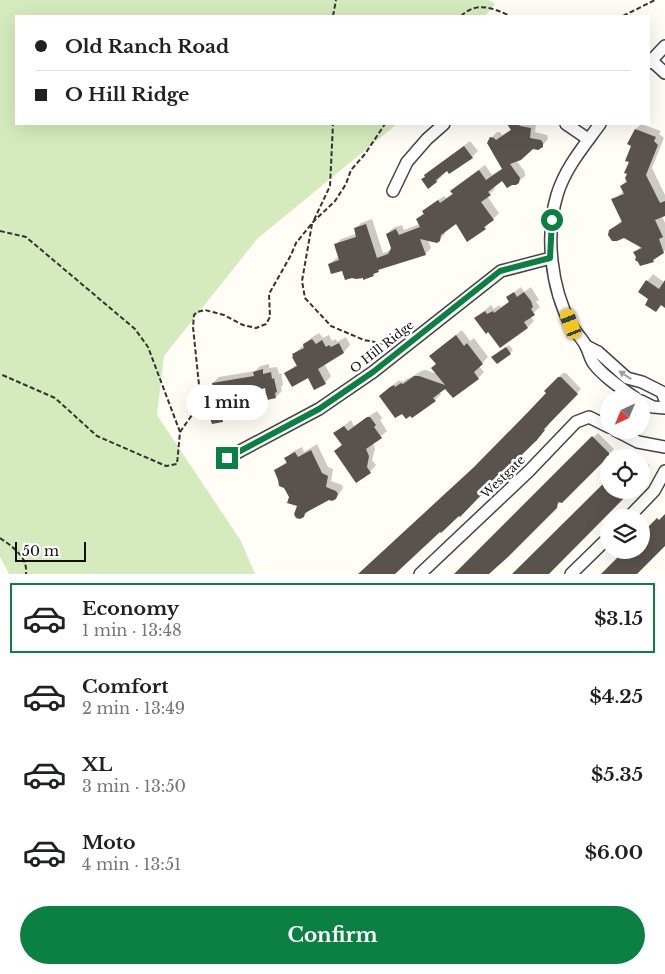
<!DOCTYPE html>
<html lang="en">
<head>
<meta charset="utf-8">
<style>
	body { margin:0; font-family:"Libre Baskerville",serif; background:#f2f2f2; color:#202124; height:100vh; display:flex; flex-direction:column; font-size:19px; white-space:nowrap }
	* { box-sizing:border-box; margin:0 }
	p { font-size:16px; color:#757577 }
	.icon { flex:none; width:28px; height:28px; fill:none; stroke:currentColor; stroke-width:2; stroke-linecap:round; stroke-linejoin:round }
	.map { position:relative; height:574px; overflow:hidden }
	.panel { display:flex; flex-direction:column; background:#fff; flex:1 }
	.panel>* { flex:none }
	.hud { position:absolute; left:15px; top:15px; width:635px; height:110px; border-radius:0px; box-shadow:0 5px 20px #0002; display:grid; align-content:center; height:110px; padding:0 20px; background:#fff }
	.needle { width:32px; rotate:224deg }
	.controls { position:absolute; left:600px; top:389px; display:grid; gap:10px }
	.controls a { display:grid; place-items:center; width:50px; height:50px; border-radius:50%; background:#fff; box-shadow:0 5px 20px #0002; font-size:25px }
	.scale { position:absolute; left:15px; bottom:12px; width:71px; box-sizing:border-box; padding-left:5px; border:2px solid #111; border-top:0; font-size:14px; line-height:18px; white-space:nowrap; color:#111; -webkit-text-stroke:4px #fff; paint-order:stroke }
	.end { position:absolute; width:22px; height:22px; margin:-11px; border:6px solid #0b8043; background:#fff; box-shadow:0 0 0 2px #fff }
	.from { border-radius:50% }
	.bubble { position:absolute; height:35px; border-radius:18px; background:#fff; box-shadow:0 5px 20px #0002; font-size:16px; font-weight:800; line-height:35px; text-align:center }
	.car { position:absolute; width:15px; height:30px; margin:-15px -8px; border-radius:6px; box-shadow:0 0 4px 1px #0007; background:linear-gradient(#f5c518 24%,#345 0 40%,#f5c518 0 76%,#345 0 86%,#f5c518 0) }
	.hud b { display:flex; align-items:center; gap:18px; height:48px; font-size:19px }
	.hud b+b { border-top:1px solid #e0e0e0 }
	.hud i { width:12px; height:12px; background:#202124 }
	ul { padding:9px 0 0; list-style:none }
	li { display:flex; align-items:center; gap:15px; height:70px; margin:0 10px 8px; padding:0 10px; border:2px solid transparent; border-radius:0px }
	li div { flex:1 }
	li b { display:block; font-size:19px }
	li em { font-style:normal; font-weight:800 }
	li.current { border-color:#0b8043 }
	li>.icon { width:45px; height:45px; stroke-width:1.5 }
	.cta { display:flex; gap:10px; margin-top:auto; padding:10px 20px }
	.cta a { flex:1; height:58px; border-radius:30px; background:#0b8043; color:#fff; font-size:20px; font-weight:800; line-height:58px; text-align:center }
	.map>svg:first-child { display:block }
	.green { fill:#d5ebbd }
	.shadow { fill:#0003 }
	.building { fill:#5a524d }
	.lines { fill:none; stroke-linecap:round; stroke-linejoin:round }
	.minor-casing { stroke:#444; stroke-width:14 }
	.path { stroke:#333; stroke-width:2; stroke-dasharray:5 2.5; stroke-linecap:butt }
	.minor { stroke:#fff; stroke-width:11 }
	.oneway { fill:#a0a0a0 }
	.route { stroke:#0b8043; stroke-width:6 }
	.labels { text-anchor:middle; stroke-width:5; stroke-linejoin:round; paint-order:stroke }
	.street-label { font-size:12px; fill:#111; stroke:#fff }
</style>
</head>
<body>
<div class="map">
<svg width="665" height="574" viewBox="0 0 665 574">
	<rect width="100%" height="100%" fill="#fffdf5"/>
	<polygon class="green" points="0,0 489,0 495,4 485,16 16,16 16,124 397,124 257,239 164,356 157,415 241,541 255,574 9,574 0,557"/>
	<g class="shadow">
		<polygon points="511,124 536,124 535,132 547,135 548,139 542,146 533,147 516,160 525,172 525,176 518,182 503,179 493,186 495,189 487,196 499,213 485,228 456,222 446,230 445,234 439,240 428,240 431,248 425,254 381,268 373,275 343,269 329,265 335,259 339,257 335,245 341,239 356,234 355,229 361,223 372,219 383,253 392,250 387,234 393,228 402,225 404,230 420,224 418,219 430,206 444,196 446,198 453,193 452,191 458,185 485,165 492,175 503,168 491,138 497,132 500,132 502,135 512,129"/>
		<polygon points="641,124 661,131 659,134 664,138 652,168 665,195 665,214 662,216 665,223 665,250 653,261 637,257 635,252 641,246 610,231 622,220 613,200 624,191 621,186 627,180 636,129"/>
		<polygon points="470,141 478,151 472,157 447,169 441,174 442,176 437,181 426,176 431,170"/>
		<polygon points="653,274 665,283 665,307 639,291"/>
		<polygon points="521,287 524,292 531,287 539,300 536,302 540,307 530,316 534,321 527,328 489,331 476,318 491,305 494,309 499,305 501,307 510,301 508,297"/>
		<polygon points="462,330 470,341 474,338 488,357 479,366 484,372 478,378 453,397 445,387 439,392 441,394 435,400 387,390 398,381 400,380 402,382 408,378 410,378 421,371 426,370 437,374 437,350"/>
		<polygon points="319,333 323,338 329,335 332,341 336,339 337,342 346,337 350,345 344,352 324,363 331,376 325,383 308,376 286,373 297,364 294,354 311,338"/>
		<polygon points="509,345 513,350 510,353 496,354"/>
		<polygon points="269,364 269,368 277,367 279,374 281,373 283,385 281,387 282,391 276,397 266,387 257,390 245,404 227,408 229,414 222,421 206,410 212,404 217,403 213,383 219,377 255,371 260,366"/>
		<polygon points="563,373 566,373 581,389 547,423 549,425 503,471 502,470 494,478 495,480 460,515 440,530 394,574 359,574 478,465 547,393 545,391"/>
		<polygon points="377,411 382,418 380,420 387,431 373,443 375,449 372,460 376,465 370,472 335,451 343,444 335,433 351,420 354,426"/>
		<polygon points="598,433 614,449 493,569 488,574 455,574"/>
		<polygon points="317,444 328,467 333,469 331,481 342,485 343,488 336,498 329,498 310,509 304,516 299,505 290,497 275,471 287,461 286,459 292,452 302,447 304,452"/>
		<polygon points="637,452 650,466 643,473 645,475 641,479 641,458 631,458"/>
	</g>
	<g class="building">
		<polygon points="507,124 518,124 520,126 531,128 530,138 541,140 543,143 543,147 538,150 533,149 521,160 510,164 520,178 519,183 516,185 512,185 507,188 502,181 488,192 491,195 481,202 494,220 484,227 486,229 467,242 456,224 441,235 440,241 437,243 420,239 426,255 378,270 379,272 373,274 374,276 363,280 363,278 356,279 352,278 345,280 342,271 331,274 328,264 339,260 334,244 356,237 354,228 366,224 377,258 388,254 391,248 386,234 396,229 399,235 420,227 416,219 424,214 422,211 438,200 440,203 453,194 450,191 479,170 486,180 502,169 487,143 490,137 494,138 496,140 511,130"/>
		<polygon points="635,129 656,137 654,141 658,145 646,175 660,203 665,201 665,216 655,220 663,237 659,239 664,253 653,260 654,262 640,266 638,262 635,260 636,257 633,252 642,248 624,238 617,241 612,241 608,235 609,230 622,222 611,199 624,194 620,186 627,182 625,178 627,174 624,173 629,162 625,161 631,146 627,144"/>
		<polygon points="464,146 473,158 449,174 447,171 436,180 437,182 428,189 421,179 425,177 424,175"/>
		<polygon points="646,280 659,289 665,280 665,308 661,305 656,312 645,305 648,299 638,292"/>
		<polygon points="514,292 517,297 524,292 531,301 533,307 531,309 535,315 524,322 528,328 500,348 488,332 486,334 474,318 485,311 487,314 493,311 494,313 509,302 506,297"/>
		<polygon points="456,335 464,346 467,343 483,364 474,372 479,379 453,398 445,389 433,398 436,401 412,418 410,416 406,419 402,414 395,418 379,396 390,387 394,385 395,387 401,383 403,384 414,376 419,376 445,385 431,368 436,364 429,356"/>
		<polygon points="312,339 316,344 322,340 326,347 329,345 331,347 339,343 344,353 318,369 326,384 314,390 308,378 292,387 284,373 297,366 292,357 293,356 292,354 304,348 303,344"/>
		<polygon points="506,347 511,354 497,364 491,357"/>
		<polygon points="263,369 263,374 271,372 272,379 274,378 277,392 275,393 276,398 267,400 265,388 251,392 252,397 249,398 250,400 244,401 245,405 221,411 223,422 212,424 210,418 206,419 205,410 217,407 212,383 254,376 253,372"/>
		<polygon points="558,377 561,377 578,394 544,429 545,430 537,440 503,473 502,471 490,483 491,485 460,517 459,516 441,533 440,532 395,574 358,574 474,467 529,411 546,393 544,391"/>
		<polygon points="367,417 370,417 376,425 374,427 382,438 366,449 369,456 367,467 371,473 356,483 334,451 342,445 333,433 344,426 348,431"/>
		<polygon points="592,436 609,453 609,456 562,503 558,502 557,508 508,557 489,574 454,574"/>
		<polygon points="311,450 322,473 328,476 326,487 336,491 338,494 336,499 332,501 329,500 305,513 304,517 300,519 296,518 294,514 297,506 287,503 289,497 284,488 279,486 278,480 274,470 287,463 284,458 295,452 298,457"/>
		<polygon points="609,478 609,490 632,490 549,574 512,574"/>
		<polygon points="665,514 665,546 637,574 601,574 625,550 641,550 641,534 657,518 659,520"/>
	</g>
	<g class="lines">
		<g class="minor-casing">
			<g id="minor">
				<polyline points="651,60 665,73"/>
				<polyline points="649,63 665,46"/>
				<polyline points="566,124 588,139"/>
				<path d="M 600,124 C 584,146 565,168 557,195 C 545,235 551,288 571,325 C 575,332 582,338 586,346 C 589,352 590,359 594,364 C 604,377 621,388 635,398"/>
				<polyline points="393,191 407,162 427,139 444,124"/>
				<polyline points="586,346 598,352 627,378 642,382 662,392 665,400"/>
				<polyline points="641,401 653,407 665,408"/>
				<polyline points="615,430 638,442 665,447"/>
				<polyline points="227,458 319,409 373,372 501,271 551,258"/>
				<polyline points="628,518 654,491 665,471"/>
				<polyline points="420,574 529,471 576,422 589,417 609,427"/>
				<polyline points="571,574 609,537"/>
			</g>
		</g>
		<g class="path">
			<polyline points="333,16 336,0"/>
			<path d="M 461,16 C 477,1 493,8 510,16"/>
			<polyline points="623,16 655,0"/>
			<polyline points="314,220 330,186 333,124"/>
			<polyline points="312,224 302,281 305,298 331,326 364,340 390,345"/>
			<polyline points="0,231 26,237 135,329 148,347 180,432 177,464 166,466 97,436 55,398 0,374"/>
			<polyline points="180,432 192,415 198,395 199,385 193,327 194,315 197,312 205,310 224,315 243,325 256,328 266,324 270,317 269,294 291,255 296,243 313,222 335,201 346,184 351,170 365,154 385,124"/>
			<path d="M 0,538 C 13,547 28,557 26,574"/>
		</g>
		<use href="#minor" class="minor"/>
	</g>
	<defs><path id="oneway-solid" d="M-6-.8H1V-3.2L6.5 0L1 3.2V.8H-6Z" transform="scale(1.25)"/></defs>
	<use class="oneway" href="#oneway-solid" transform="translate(625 375) rotate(-147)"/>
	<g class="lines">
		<polyline class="route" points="227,458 319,409 373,372 500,271 550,258 552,220"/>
	</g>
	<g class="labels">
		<g class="street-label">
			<text transform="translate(382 347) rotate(-38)" y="4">O Hill Ridge</text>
			<text transform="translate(503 477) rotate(-44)" y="4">Westgate</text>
		</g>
	</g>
</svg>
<div class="controls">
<a><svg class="needle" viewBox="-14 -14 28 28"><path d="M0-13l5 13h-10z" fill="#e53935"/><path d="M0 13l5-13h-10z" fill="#757577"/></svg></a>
<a><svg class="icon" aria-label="locate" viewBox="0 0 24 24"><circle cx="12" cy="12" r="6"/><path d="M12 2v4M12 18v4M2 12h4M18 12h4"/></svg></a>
<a><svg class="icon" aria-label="layers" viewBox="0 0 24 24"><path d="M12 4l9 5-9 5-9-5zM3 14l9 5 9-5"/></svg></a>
</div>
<div class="scale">50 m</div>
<i class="end from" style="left:552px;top:220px"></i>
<i class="end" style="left:227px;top:458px"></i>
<div class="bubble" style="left:186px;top:385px;width:82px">1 min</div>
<i class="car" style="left:571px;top:324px;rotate:339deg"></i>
<div class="hud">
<b><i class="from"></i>Old Ranch Road</b>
<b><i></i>O Hill Ridge</b>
</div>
</div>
<section class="panel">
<ul>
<li class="current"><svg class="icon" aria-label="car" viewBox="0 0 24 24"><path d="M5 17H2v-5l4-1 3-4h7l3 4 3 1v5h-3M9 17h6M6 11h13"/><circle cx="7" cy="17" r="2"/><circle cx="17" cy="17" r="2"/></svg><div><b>Economy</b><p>1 min · 13:48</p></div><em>$3.15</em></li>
<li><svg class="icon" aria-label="car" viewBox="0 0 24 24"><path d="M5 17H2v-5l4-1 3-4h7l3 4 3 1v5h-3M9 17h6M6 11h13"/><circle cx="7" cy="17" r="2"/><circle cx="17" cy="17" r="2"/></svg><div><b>Comfort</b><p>2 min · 13:49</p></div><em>$4.25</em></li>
<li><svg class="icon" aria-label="car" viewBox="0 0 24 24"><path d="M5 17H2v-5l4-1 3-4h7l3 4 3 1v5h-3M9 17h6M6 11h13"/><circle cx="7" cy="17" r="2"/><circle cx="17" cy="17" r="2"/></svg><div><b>XL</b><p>3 min · 13:50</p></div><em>$5.35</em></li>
<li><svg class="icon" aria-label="car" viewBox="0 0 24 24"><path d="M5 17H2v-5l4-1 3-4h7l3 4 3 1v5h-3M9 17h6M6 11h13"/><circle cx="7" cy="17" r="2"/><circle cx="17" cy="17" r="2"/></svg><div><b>Moto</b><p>4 min · 13:51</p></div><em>$6.00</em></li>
</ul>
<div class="cta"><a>Confirm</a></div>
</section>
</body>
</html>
